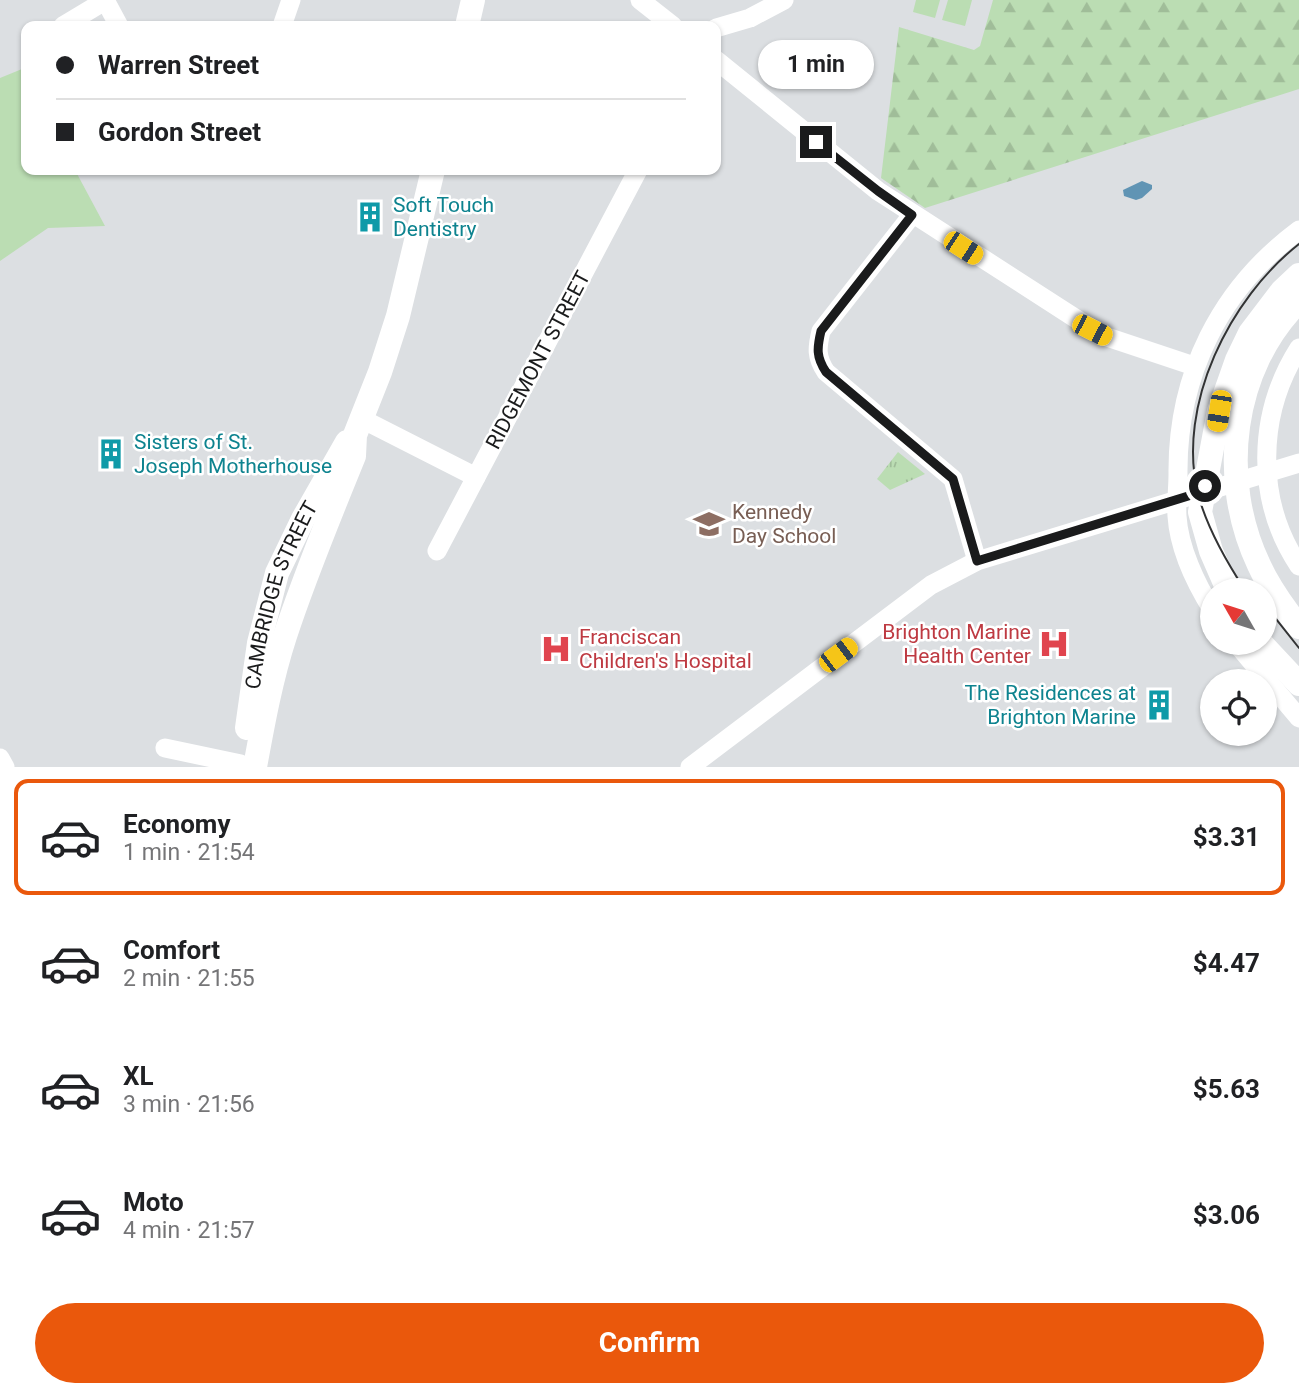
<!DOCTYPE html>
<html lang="en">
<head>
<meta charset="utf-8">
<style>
	body { margin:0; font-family:Roboto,sans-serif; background:#f6f6f6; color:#202124; height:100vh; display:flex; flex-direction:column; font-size:26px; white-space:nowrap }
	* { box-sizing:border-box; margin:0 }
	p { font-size:23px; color:#757577 }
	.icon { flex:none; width:38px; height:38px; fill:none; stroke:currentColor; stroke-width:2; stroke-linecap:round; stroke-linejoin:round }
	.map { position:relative; height:767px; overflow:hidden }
	.details { display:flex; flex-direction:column; background:#fff; flex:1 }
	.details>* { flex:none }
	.guide { position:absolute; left:21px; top:21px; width:700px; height:154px; border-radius:14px; box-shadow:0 2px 5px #0004; display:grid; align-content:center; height:154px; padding:0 35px; background:#fff }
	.needle { width:46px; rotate:309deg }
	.buttons { position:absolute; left:1200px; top:578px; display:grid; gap:14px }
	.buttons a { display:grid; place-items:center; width:77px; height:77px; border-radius:50%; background:#fff; box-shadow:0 2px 5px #0004; font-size:35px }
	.end { position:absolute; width:32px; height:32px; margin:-16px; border:9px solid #1a1b1c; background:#fff; box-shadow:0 0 0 4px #fff }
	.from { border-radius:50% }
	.bubble { position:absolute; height:49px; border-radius:24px; background:#fff; box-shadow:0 2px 5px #0004; font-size:23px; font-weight:700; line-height:49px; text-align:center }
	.car { position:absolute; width:21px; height:42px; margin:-21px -10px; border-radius:9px; box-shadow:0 0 5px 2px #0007; background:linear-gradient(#f5c518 24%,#345 0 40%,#f5c518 0 76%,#345 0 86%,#f5c518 0) }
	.guide b { display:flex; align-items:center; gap:24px; height:66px; font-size:26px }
	.guide b+b { border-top:2px solid #e0e0e0 }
	.guide i { width:18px; height:18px; background:#202124 }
	ul { padding:12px 0 0; list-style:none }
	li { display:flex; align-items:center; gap:21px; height:116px; margin:0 14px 10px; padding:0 21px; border:4px solid transparent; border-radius:14px }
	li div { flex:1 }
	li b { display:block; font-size:26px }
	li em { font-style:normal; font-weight:700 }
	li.current { border-color:#ea580c }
	li>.icon { width:63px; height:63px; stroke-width:1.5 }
	.button { display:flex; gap:14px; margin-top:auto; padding:14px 35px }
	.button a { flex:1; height:80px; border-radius:42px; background:#ea580c; color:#fff; font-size:28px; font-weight:700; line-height:80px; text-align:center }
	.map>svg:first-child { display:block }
	.green { fill:#bbddb3 }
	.forest { fill:url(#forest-firs) }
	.park { fill:url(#park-tufts) }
	.water { fill:#6094b4 }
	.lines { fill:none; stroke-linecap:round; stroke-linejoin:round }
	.minor { stroke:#fff; stroke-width:19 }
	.major { stroke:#fff; stroke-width:24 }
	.tram { stroke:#323334; stroke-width:2 }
	.route { stroke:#1a1b1c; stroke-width:9 }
	.labels { text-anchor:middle; stroke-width:5; stroke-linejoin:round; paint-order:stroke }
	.culture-label { font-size:21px; fill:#0d838f; stroke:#fff; text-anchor:start }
	.street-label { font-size:21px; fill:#1a1b1c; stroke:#fff }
	.education-label { font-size:21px; fill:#785e54; stroke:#fff; text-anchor:start }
	.health-label { font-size:21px; fill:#be3a42; stroke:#fff; text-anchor:end }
</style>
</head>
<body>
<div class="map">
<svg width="1299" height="767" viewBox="0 0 1299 767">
	<defs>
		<pattern id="forest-firs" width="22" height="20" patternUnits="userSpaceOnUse" patternTransform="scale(1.75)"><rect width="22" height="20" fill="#bbddb3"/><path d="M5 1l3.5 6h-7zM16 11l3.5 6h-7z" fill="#a0bd99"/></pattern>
		<pattern id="park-tufts" width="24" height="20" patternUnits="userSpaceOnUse" patternTransform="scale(1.75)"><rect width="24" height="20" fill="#bbddb3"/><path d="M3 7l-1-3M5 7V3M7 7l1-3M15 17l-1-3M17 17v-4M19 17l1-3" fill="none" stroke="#a0bd99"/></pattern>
	</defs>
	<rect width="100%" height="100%" fill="#dcdfe2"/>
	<g class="green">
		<polygon points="916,0 940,0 935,18 913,12"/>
		<polygon points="948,0 972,0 965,26 942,20"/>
		<polygon points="22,69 26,77 26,170 75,170 105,226 48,228 0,261 0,78"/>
	</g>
	<polygon class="forest" points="993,0 1299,0 1299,89 925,208 881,178 899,27 974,50 980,46"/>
	<polygon class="park" points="898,452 925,474 890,490 877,479"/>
	<polygon class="water" points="1142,181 1152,185 1152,189 1142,198 1136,200 1124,196 1123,190"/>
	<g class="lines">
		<g class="minor">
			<polyline points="105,0 119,26"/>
			<polyline points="640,0 673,26"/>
			<polyline points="63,26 106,0"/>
			<polyline points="282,26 291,0"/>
			<polyline points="716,28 750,18 784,0"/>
			<polyline points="716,60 878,191 1092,329 1107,337 1194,366"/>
			<path d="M 912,215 L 821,331 C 817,348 816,357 826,372 L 953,479 L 977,561"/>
			<path d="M 1299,348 C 1257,414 1255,500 1299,566"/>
			<polyline points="362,419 476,477"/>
			<polyline points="437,551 638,170"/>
			<path d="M 1213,611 C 1196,584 1179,548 1177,516 C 1176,502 1178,488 1178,474 C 1177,375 1220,289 1299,230"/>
			<polyline points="1235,642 1299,718"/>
			<polyline points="165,748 241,764"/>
			<polyline points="0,758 5,767"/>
			<polyline points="690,767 931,585 977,561 1299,463"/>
		</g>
		<g class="major">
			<polyline points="467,26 473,0"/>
			<path d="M 1299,301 C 1231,368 1218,479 1259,565 C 1269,587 1284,608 1299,627"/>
			<polyline points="1228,590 1211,551 1200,512 1219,411 1237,360 1250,333 1282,291 1299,275"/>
			<polyline points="1260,642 1299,684"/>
			<path id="s1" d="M 247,728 L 259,643 L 277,573 L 303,519 L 347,442"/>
			<path d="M 255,767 C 263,723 271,679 285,636 C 305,575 330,515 354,456 L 355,435 L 380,372 L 398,316 L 433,170"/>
		</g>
		<g class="tram">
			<path d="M 1245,590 C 1226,561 1207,528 1198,494 C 1176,405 1230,298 1299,244"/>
			<polyline points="1265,605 1299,648"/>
		</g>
	</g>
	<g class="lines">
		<path class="route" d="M 816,142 L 878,191 L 912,215 L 821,331 C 817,348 816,357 826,372 L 953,479 L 977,561 L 1198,493 L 1204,491 L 1205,486"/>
	</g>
	<defs>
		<g id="building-bare" transform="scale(2.415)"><path d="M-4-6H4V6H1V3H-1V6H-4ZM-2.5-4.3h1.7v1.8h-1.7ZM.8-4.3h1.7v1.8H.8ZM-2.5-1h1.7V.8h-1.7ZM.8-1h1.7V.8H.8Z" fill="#0f9aa8" stroke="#fff" stroke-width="2.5" paint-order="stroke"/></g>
		<g id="school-bare" transform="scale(2.415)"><path d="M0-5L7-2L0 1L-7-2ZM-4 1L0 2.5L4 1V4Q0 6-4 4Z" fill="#8d6e63" stroke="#fff" stroke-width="2.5" paint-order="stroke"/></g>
		<g id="hospital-bare" transform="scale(2.415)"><path d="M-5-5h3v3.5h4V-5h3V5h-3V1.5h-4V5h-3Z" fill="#e0444e" stroke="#fff" stroke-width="2.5" paint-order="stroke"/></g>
	</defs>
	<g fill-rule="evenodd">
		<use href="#building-bare" x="370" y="217"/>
		<use href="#building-bare" x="111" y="454"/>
		<use href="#school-bare" x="709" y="524"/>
		<use href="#hospital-bare" x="1054" y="644"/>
		<use href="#hospital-bare" x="556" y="649"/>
		<use href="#building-bare" x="1159" y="705"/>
	</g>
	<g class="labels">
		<g class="culture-label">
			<text x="393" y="212">Soft Touch<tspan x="393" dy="24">Dentistry</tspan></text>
			<text x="134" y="449">Sisters of St.<tspan x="134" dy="24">Joseph Motherhouse</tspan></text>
			<text x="1136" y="700" text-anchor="end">The Residences at<tspan x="1136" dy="24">Brighton Marine</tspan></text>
		</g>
		<g class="street-label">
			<text transform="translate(538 360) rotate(-62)" y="7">RIDGEMONT STREET</text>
			<text dy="7" stroke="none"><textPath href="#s1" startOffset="138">CAMBRIDGE STREET</textPath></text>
		</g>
		<g class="education-label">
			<text x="732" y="519">Kennedy<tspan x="732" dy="24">Day School</tspan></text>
		</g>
		<g class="health-label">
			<text x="1031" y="639">Brighton Marine<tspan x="1031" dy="24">Health Center</tspan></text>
			<text x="579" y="644" text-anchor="start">Franciscan<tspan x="579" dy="24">Children's Hospital</tspan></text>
		</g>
	</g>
</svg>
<div class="buttons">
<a><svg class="needle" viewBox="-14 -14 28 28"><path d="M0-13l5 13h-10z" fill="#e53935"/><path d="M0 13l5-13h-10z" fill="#757577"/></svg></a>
<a><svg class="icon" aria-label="locate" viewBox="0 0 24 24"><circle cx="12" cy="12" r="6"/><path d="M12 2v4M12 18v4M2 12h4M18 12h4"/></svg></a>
</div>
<i class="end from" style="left:1205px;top:486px"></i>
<i class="end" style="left:816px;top:142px"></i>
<div class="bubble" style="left:758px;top:40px;width:116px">1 min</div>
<i class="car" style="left:963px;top:248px;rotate:123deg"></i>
<i class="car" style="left:1092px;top:330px;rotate:117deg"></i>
<i class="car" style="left:1219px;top:411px;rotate:189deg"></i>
<i class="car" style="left:838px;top:655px;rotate:53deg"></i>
<div class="guide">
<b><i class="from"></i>Warren Street</b>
<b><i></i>Gordon Street</b>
</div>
</div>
<section class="details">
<ul>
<li class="current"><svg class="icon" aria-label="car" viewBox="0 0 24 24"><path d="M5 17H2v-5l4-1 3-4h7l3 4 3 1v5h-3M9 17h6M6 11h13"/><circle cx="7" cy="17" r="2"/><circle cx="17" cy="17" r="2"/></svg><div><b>Economy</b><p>1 min · 21:54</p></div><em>$3.31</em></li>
<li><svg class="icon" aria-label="car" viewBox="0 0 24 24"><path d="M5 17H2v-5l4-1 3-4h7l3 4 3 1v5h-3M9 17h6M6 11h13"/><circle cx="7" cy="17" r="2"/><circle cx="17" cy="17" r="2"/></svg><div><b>Comfort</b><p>2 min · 21:55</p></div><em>$4.47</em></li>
<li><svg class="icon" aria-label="car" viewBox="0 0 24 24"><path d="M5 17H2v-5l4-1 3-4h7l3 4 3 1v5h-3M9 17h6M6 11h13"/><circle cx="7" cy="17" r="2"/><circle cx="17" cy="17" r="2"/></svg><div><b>XL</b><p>3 min · 21:56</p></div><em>$5.63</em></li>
<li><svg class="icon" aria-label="car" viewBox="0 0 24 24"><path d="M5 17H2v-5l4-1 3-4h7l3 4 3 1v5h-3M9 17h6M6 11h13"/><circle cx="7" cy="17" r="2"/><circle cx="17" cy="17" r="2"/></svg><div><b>Moto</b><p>4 min · 21:57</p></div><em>$3.06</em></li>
</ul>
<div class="button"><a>Confirm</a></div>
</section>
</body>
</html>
